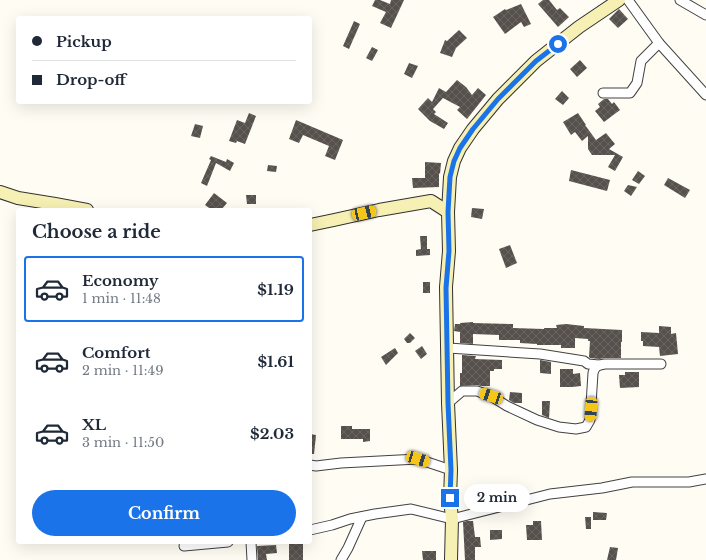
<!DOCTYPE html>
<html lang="en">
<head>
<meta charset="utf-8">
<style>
	body { margin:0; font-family:"Libre Baskerville",serif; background:#f6f6f7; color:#1f2937; height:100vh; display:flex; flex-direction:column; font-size:15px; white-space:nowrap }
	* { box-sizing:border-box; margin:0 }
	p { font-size:13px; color:#747a83 }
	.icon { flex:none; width:22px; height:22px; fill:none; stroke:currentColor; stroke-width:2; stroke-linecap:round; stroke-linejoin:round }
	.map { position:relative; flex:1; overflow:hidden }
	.details { position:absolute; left:16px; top:208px; width:296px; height:336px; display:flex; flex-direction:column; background:#fff; border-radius:4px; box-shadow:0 4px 16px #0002 }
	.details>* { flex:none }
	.banner { position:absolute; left:16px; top:16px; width:296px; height:88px; border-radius:4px; box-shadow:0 4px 16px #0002; display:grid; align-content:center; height:88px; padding:0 16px; background:#fff }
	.end { position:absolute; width:18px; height:18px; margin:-9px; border:5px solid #1a73e8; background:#fff; box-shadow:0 0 0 2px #fff }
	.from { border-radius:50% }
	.bubble { position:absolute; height:28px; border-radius:14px; background:#fff; box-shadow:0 4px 16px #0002; font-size:13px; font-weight:800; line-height:28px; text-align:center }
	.car { position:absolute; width:12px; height:24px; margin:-12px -6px; border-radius:5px; box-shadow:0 0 3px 1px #0007; background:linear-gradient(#f5c518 24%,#345 0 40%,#f5c518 0 76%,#345 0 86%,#f5c518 0) }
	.banner b { display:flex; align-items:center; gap:14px; height:38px; font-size:15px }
	.banner b+b { border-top:1px solid #e0e1e3 }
	.banner i { width:10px; height:10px; background:#1f2937 }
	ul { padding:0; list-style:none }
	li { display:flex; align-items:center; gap:12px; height:66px; margin:0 8px 6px; padding:0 8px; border:2px solid transparent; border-radius:4px }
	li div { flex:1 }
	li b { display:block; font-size:15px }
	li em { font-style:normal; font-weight:800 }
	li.active { border-color:#1a73e8 }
	li>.icon { width:36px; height:36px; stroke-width:1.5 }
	h2 { padding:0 16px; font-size:18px; line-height:48px }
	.cta { display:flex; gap:8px; margin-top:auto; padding:8px 16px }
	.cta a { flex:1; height:46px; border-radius:24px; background:#1a73e8; color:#fff; font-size:16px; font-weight:800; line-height:46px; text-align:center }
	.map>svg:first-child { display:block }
	.building { fill:url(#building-cross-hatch) }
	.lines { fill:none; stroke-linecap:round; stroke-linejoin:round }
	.street-casing { stroke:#424242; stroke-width:11 }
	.secondary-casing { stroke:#313131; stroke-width:14 }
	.street { stroke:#fff; stroke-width:9 }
	.secondary { stroke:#f7f0b4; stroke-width:12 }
	.route { stroke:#1a73e8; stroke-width:5 }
</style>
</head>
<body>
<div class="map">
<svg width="706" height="560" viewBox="0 0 706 560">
	<defs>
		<pattern id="building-cross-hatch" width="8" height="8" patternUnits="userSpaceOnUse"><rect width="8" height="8" fill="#57514d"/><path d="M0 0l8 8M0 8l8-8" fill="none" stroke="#6a6562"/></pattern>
	</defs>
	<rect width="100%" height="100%" fill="#fefcf3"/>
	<g class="building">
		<polygon points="375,0 380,0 390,4 391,0 404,0 391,28 380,23 386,12 372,6"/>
		<polygon points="543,0 549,0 557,10 560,8 569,17 558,27 538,4"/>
		<polygon points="521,4 531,24 524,27 521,22 505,34 493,17 505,9 506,10"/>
		<polygon points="619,9 628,19 618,28 609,19"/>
		<polygon points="354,21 360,24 349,49 343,46"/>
		<polygon points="459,30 467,38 456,48 452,57 440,53 445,40 447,41"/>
		<polygon points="372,47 378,50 372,61 366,58"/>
		<polygon points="580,60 587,68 577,77 570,69"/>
		<polygon points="409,63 418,66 412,78 404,74"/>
		<polygon points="457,80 466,87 472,95 478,88 486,95 467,119 457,110 460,107 443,98 433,109 436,112 434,114 448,123 444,129 430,121 418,109 428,98 432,102 439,88 446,92"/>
		<polygon points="562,91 569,98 563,105 555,99"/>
		<polygon points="604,99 608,99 612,104 614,102 620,110 604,122 595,111 600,107 598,104"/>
		<polygon points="249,113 256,116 245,144 237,141 236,143 229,141 237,120 245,123"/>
		<polygon points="578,113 586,125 585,125 596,140 606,133 615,144 609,149 623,157 615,171 608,167 615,155 592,155 588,149 588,136 582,141 575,132 571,135 563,122"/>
		<polygon points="296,120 343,140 335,160 325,156 329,146 303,135 299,143 289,139"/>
		<polygon points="195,124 203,126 200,138 191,136"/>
		<polygon points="211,156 226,162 227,159 234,163 230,171 216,163 207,186 201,183 211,160 209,159"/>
		<polygon points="425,162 441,163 440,174 439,173 439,187 413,188 412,178 425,178"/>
		<polygon points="268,165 277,166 276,172 267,171"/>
		<polygon points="571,170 610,180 607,191 569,181"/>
		<polygon points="638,171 645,176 639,184 632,180"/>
		<polygon points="668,178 690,190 685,198 664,185"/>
		<polygon points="628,185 637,187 631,196 624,191"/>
		<polygon points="214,193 227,203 221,210 212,210 205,205"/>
		<polygon points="246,195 256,195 256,204 247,204"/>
		<polygon points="472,208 484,209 482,219 471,217"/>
		<polygon points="420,236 427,236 427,249 430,249 430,255 416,256 416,250 421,249"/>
		<polygon points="510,245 517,263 506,268 499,249"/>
		<rect x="423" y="282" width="7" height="11"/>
		<polygon points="473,322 473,323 513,324 513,328 544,329 544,328 557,328 556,325 566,324 584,326 584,328 622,330 622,342 621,342 621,358 605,358 599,359 590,358 589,357 590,341 588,341 588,339 575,338 575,348 561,348 561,345 537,345 537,344 520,343 520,340 499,340 499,335 473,334 473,344 460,343 460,332 454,331 455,324 460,324 460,323"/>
		<polygon points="659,326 671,327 671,334 676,333 678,354 660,356 659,347 643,346 643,341 641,341 641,332 659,333"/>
		<polygon points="410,333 415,338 410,343 407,343 404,339"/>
		<polygon points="422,346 427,354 421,359 415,351"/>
		<polygon points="395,348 398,353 386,365 381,357"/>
		<polygon points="462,355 476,356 475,359 502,360 502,369 494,369 494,371 490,371 490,386 481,386 477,385 460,386 460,373 462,373"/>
		<polygon points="540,360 551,362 551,374 540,373"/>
		<polygon points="560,369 573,369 573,374 580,373 581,386 572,387 560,387"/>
		<polygon points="625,372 639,372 639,387 620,388 619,375 625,375"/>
		<polygon points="510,392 522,393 522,403 514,403 509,400"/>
		<polygon points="542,401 550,401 549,418 542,415"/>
		<polygon points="341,426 352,426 352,429 370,429 370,441 363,442 363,439 341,439"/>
		<polygon points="310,434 316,435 314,454 310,454"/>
		<polygon points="593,512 607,513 606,520 593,520"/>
		<polygon points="585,517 591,517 591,529 586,529"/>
		<polygon points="467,521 473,521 475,537 480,537 481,547 475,547 475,560 465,560 463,522"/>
		<polygon points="533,521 541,521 542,540 527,540 526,525 533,525"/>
		<polygon points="490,530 502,530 502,539 490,540"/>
		<rect x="289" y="542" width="14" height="18"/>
		<polygon points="276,545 277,553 266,554 267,560 258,560 257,546"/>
		<polygon points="610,547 618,548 616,560 607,560"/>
		<polygon points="422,551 436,551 436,560 423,560"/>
	</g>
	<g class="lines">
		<g class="street-casing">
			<g id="street">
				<polyline points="628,0 659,43 706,95"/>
				<polyline points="680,0 706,15"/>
				<polyline points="603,93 630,93 637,83 641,61 659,43"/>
				<polyline points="448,348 540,354 584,361 588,364 599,365"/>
				<path d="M 448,403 L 462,391 L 477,391 L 491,396 L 507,406 L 537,420 L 559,427 L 576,429 L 586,427 L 590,420 L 593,373 C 595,366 598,365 605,364 L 661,364"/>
				<polyline points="310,465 316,466 341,463 418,459 451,470"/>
				<polyline points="310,530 332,525 350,519 375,514 411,509 452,519 550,494 602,488 632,482 689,482 706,479"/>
				<polyline points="251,542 252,560"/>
				<polyline points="184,546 228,542"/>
				<polyline points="341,560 348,548 362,517"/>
			</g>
		</g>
		<g class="secondary-casing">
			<g id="secondary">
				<polyline points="0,192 18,198 55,204 87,210"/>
				<polyline points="310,225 334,220 379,210 431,201 448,212"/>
				<polyline points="451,560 452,519 450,498 451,470 448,403 446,287 449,251 448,212 450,177 454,161 460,148 473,129 498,99 536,61 579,27 619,0"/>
			</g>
		</g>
		<use href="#street" class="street"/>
		<use href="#secondary" class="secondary"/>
	</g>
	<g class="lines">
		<polyline class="route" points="450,498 451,470 448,403 446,288 449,251 448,212 450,177 454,161 460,148 473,129 498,99 536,61 558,44"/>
	</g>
</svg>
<i class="end from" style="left:558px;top:44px"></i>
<i class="end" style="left:450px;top:498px"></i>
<div class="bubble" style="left:464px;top:484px;width:66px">2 min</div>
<i class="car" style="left:364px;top:213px;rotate:77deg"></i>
<i class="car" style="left:491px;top:396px;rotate:288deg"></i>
<i class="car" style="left:591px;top:409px;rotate:184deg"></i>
<i class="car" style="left:418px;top:459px;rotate:107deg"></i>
<div class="banner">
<b><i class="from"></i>Pickup</b>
<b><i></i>Drop-off</b>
</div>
<section class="details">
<h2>Choose a ride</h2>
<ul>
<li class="active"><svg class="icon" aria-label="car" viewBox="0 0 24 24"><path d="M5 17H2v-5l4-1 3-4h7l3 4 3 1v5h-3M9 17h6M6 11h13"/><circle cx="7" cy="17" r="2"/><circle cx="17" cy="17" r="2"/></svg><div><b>Economy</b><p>1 min · 11:48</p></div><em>$1.19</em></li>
<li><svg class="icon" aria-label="car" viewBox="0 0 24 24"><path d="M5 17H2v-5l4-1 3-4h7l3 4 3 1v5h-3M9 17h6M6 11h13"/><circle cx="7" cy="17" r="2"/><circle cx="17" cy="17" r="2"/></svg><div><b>Comfort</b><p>2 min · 11:49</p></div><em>$1.61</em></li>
<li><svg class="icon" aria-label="car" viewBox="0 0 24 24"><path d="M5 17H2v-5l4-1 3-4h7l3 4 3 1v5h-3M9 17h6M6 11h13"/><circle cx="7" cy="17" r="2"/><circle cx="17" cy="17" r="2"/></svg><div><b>XL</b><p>3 min · 11:50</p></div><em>$2.03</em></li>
</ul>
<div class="cta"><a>Confirm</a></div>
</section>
</div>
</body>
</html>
